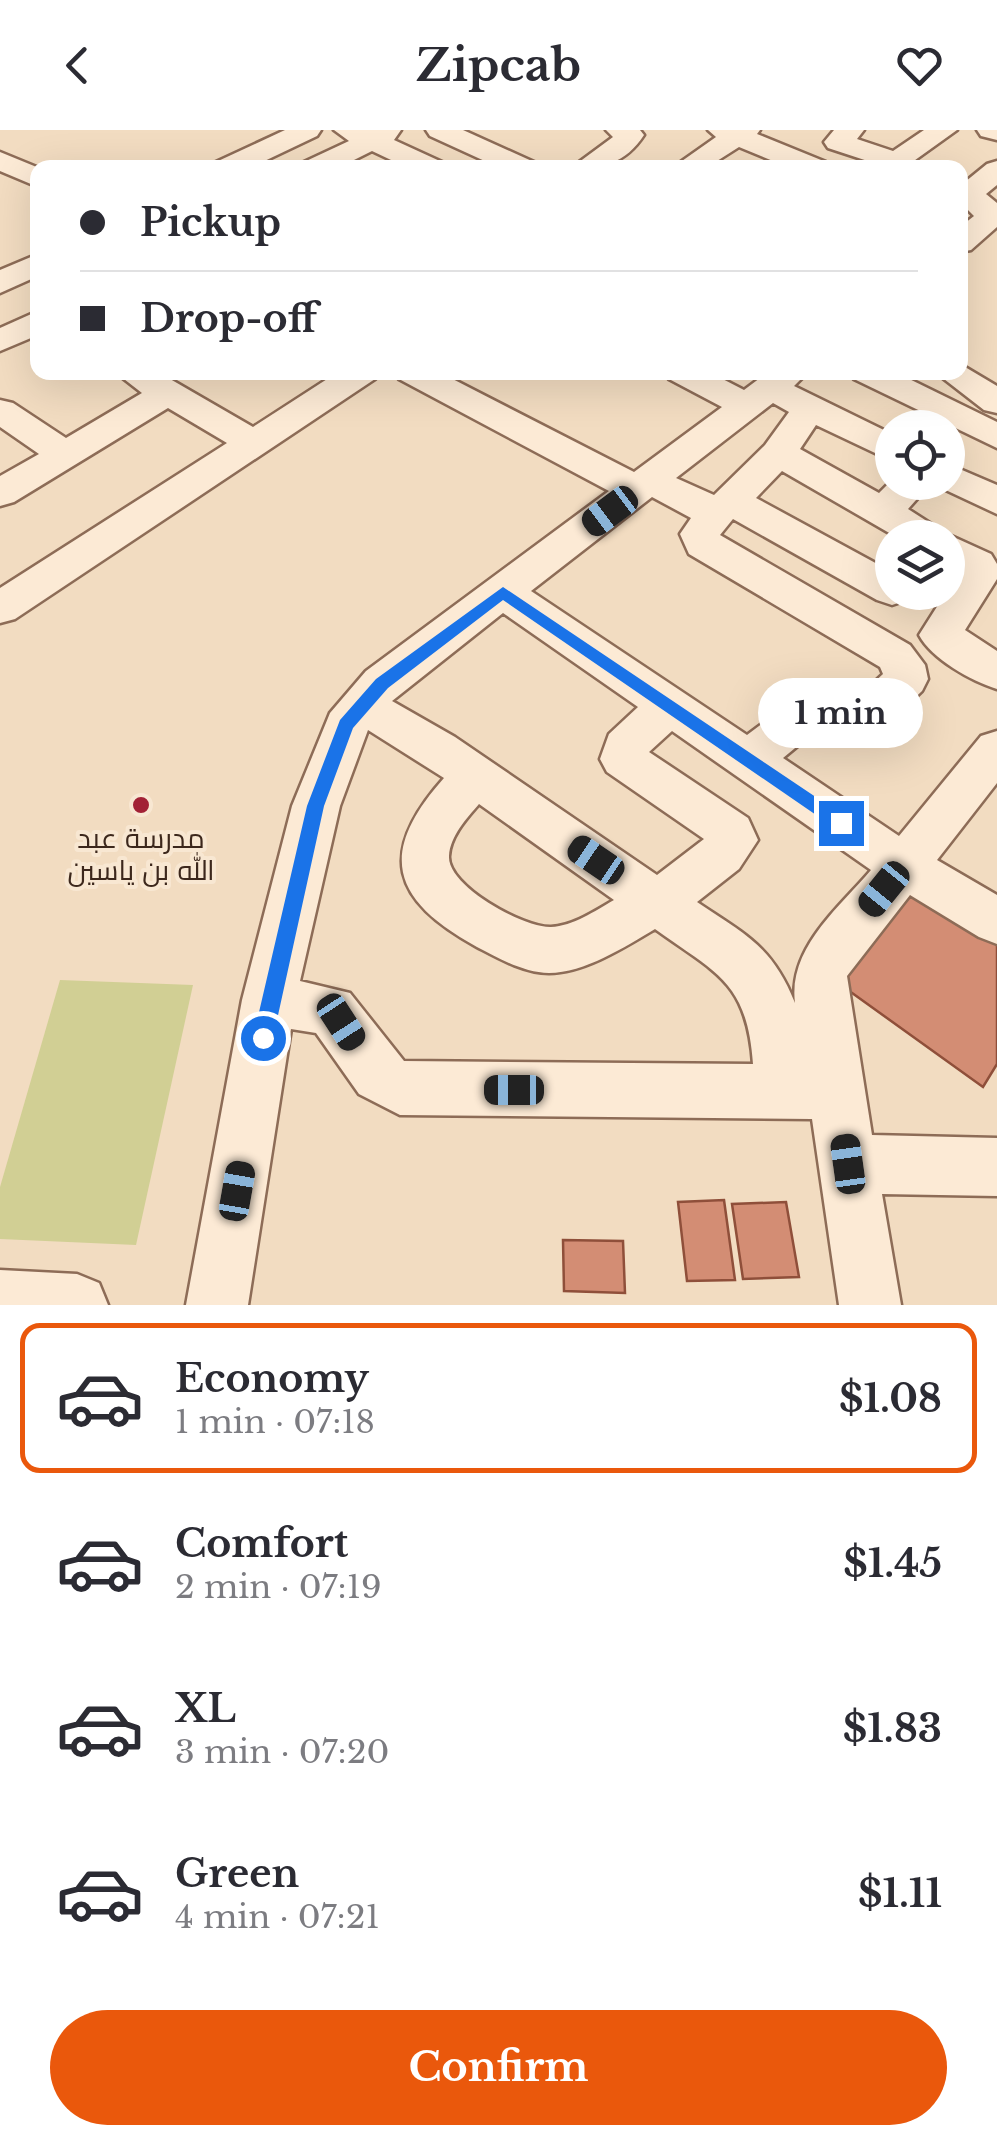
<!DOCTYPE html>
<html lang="en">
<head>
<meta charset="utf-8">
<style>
	body { margin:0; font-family:"Libre Baskerville",Cairo,serif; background:#f2f2f3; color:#2b2b33; height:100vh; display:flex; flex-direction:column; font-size:38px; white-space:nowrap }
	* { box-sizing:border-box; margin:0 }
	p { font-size:32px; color:#7c7c81 }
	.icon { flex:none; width:55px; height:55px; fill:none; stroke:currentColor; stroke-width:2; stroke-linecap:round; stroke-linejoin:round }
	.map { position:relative; height:1175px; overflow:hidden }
	.drawer { display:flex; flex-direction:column; background:#fff; flex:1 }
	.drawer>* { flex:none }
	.guide { position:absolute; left:30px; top:30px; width:938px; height:220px; border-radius:20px; box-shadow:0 10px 40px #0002; display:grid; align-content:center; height:220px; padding:0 50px; background:#fff }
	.tools { position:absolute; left:875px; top:280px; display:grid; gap:20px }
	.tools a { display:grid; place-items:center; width:90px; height:90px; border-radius:50%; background:#fff; box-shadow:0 10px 40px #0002; font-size:50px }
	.end { position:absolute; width:45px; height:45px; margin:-22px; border:12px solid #1a73e8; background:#fff; box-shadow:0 0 0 5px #fff }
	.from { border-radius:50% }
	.bubble { position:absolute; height:70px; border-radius:35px; background:#fff; box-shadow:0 10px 40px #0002; font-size:32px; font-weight:700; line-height:70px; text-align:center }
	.car { position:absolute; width:30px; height:60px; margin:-30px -15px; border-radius:12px; box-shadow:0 0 8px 2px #0007; background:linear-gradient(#222 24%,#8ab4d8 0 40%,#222 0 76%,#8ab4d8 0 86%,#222 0) }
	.guide b { display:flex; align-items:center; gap:35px; height:95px; font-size:38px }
	.guide b+b { border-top:2px solid #e1e1e2 }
	.guide i { width:25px; height:25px; background:#2b2b33 }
	ul { padding:18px 0 0; list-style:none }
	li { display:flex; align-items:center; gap:30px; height:150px; margin:0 20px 15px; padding:0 30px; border:5px solid transparent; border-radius:20px }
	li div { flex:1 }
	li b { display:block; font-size:38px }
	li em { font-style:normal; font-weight:700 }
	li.on { border-color:#ea580c }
	li>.icon { width:90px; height:90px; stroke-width:1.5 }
	.button { display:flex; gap:20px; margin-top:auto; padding:20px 50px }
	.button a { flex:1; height:115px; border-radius:60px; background:#ea580c; color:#fff; font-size:40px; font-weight:700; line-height:115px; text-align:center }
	header { display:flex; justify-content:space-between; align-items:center; height:130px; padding:0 50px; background:#fff; font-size:45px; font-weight:700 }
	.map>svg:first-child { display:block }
	.green { fill:#d1cf94 }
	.building { fill:#d38d74; stroke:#8f4f3a; stroke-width:2.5 }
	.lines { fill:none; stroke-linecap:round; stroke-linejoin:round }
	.minor-casing { stroke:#8d6c57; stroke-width:5 }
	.minor { fill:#fcead5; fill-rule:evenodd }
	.route { fill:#1a73e8 }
	.poi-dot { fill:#a22135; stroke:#f8e7d2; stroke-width:4 }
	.labels { text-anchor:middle; stroke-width:8; stroke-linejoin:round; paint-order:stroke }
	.poi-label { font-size:28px; fill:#3c271c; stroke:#f8e7d2 }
</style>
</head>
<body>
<header><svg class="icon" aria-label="back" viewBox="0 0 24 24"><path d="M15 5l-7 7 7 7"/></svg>Zipcab<svg class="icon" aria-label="heart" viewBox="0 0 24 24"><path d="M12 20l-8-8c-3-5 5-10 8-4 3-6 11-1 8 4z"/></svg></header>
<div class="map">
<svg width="997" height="1175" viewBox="0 0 997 1175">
	<rect width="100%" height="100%" fill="#f2dcc1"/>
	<polygon class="green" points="60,850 193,855 136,1115 0,1109 0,1057"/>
	<g class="building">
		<polygon points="913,746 997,796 997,934 983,957 834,850"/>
		<polygon points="724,1070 735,1150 687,1151 678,1072"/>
		<polygon points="786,1072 799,1147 743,1149 732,1074"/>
		<polygon points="563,1110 623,1111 625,1163 564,1161"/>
	</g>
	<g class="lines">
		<g class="minor-casing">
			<g id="minor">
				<polygon points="285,0 321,0 317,6 250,38 212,38 216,32"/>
				<polygon points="334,0 401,0 394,10 442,32 446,38 408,38 372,21 338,38 300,38 304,32 349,11"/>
				<polygon points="426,0 463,0 534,32 538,38 500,38 430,6"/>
				<path d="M 606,0 L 640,0 L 644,5 C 625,34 603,38 571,38 L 613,7 Z"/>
				<polygon points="708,0 760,0 757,4 826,32 830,38 790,38 739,17 706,38 672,38 716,7"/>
				<polygon points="834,0 864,0 857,9 893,21 924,0 957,0 904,38 886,37 828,18 824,12"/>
				<polygon points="977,0 997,0 997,10 981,6"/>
				<polygon points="0,22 39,38 38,57 0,41"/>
				<polygon points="997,31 997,55 986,64 997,73 997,97 971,120 960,122 960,97 974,86 960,72 960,56 987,34"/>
				<polygon points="38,124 38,146 0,163 0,140"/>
				<polygon points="38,181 38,205 0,221 0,198"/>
				<polygon points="960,234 997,256 997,283 984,280 935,242 960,242"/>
				<polygon points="115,242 158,242 253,297 338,242 380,242 375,249 15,489 0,493 0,458 227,313 168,278 14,372 0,376 0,346 39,324 0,297 0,270 13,273 66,308 142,263"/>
				<path d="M 394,242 L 439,242 L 634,342 L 722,277 L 669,249 L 664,242 L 709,242 L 744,260 L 768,242 L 808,242 L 794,256 L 892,304 L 892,331 L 816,295 L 800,319 L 879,363 L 892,350 L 932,352 L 908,379 L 947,404 L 991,424 L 997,434 L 997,449 L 965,500 L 997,521 L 997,559 C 971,551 932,529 919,505 L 959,442 L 948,435 L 948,408 L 898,408 L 782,341 L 756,368 L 892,442 L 892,462 L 911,462 L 907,470 L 892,475 L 877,470 L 733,389 L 720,405 L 910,515 L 925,535 L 928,549 L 922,561 L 884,597 L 806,609 L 783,628 L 899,706 L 981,606 L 997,601 L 997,653 L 937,730 L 997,765 L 997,814 L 979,807 L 910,765 L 847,846 L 872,1005 L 997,1008 L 997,1066 L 882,1064 L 901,1175 L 839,1175 L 812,989 L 400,985 L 359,964 L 316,903 L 291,899 L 248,1175 L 186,1175 L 242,870 L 292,676 L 330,583 L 366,541 L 609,361 L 399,249 ZM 773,273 L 789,282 L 765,315 L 714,365 L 676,348 ZM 652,367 L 691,388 L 680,404 L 689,424 L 880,537 L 883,544 L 856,569 L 779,581 L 747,605 L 531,461 ZM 503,483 L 638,577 L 609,604 L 600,629 L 607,642 L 704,709 L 657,745 L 455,607 L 392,571 ZM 368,600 L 444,648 C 377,723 391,770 477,817 C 498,828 524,843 549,843 C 584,843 625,817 655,799 C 717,844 747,851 753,934 L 404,931 L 350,863 L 300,851 L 340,676 ZM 672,601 L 871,740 C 839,778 788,818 795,873 C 772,816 746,805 697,772 L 739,739 L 758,710 L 748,688 L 649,622 ZM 479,674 L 614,770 C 595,781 573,796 551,797 C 524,798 447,756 449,726 C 450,706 467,688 479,674 Z"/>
				<polygon points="849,242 895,242 997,292 997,318 854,249"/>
				<polygon points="948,334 997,355 997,384 935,355 948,352"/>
				<polygon points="0,1140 77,1144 99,1153 108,1175 0,1175"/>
			</g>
		</g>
		<use href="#minor" class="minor"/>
	</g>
	<polygon class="route" points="503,457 847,688 847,698 835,698 503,470 388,558 353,598 324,676 273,908 270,915 256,915 253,908 307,676 340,590 376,549"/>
	<circle class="poi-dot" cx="141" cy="675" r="10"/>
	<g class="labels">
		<g class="poi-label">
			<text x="141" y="718">مدرسة عبد<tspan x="141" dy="32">الله بن ياسين</tspan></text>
		</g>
	</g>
</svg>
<div class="tools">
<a><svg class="icon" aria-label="locate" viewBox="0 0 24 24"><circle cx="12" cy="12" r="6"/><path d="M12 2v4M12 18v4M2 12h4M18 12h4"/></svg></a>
<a><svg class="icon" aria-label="layers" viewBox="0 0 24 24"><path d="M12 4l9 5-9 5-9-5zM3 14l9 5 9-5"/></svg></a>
</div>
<i class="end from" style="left:263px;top:908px"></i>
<i class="end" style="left:841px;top:693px"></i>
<div class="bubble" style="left:758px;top:548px;width:165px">1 min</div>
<i class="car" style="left:610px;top:381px;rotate:233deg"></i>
<i class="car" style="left:596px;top:730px;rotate:304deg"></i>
<i class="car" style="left:884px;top:759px;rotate:219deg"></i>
<i class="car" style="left:341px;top:892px;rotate:147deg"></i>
<i class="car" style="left:514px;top:960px;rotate:270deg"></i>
<i class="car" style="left:848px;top:1034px;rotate:352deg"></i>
<i class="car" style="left:237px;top:1061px;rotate:10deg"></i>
<div class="guide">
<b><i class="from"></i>Pickup</b>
<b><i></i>Drop-off</b>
</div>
</div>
<section class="drawer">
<ul>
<li class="on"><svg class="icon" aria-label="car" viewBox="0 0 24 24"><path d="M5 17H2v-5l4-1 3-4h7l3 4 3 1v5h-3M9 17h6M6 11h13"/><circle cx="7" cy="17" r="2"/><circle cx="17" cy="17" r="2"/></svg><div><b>Economy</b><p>1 min · 07:18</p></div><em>$1.08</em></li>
<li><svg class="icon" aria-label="car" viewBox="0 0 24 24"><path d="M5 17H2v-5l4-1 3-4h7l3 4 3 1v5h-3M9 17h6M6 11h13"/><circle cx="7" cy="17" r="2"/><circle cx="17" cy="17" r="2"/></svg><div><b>Comfort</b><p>2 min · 07:19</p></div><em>$1.45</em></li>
<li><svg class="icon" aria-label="car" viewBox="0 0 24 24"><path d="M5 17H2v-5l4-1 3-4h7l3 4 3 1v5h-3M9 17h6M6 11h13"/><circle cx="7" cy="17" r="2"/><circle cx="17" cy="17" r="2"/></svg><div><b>XL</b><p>3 min · 07:20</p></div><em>$1.83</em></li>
<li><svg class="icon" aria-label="car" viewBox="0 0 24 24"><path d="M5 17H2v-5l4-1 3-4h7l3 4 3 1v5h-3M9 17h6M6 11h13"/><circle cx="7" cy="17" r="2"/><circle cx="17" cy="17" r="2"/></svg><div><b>Green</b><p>4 min · 07:21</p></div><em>$1.11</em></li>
</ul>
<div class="button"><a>Confirm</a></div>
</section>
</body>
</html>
